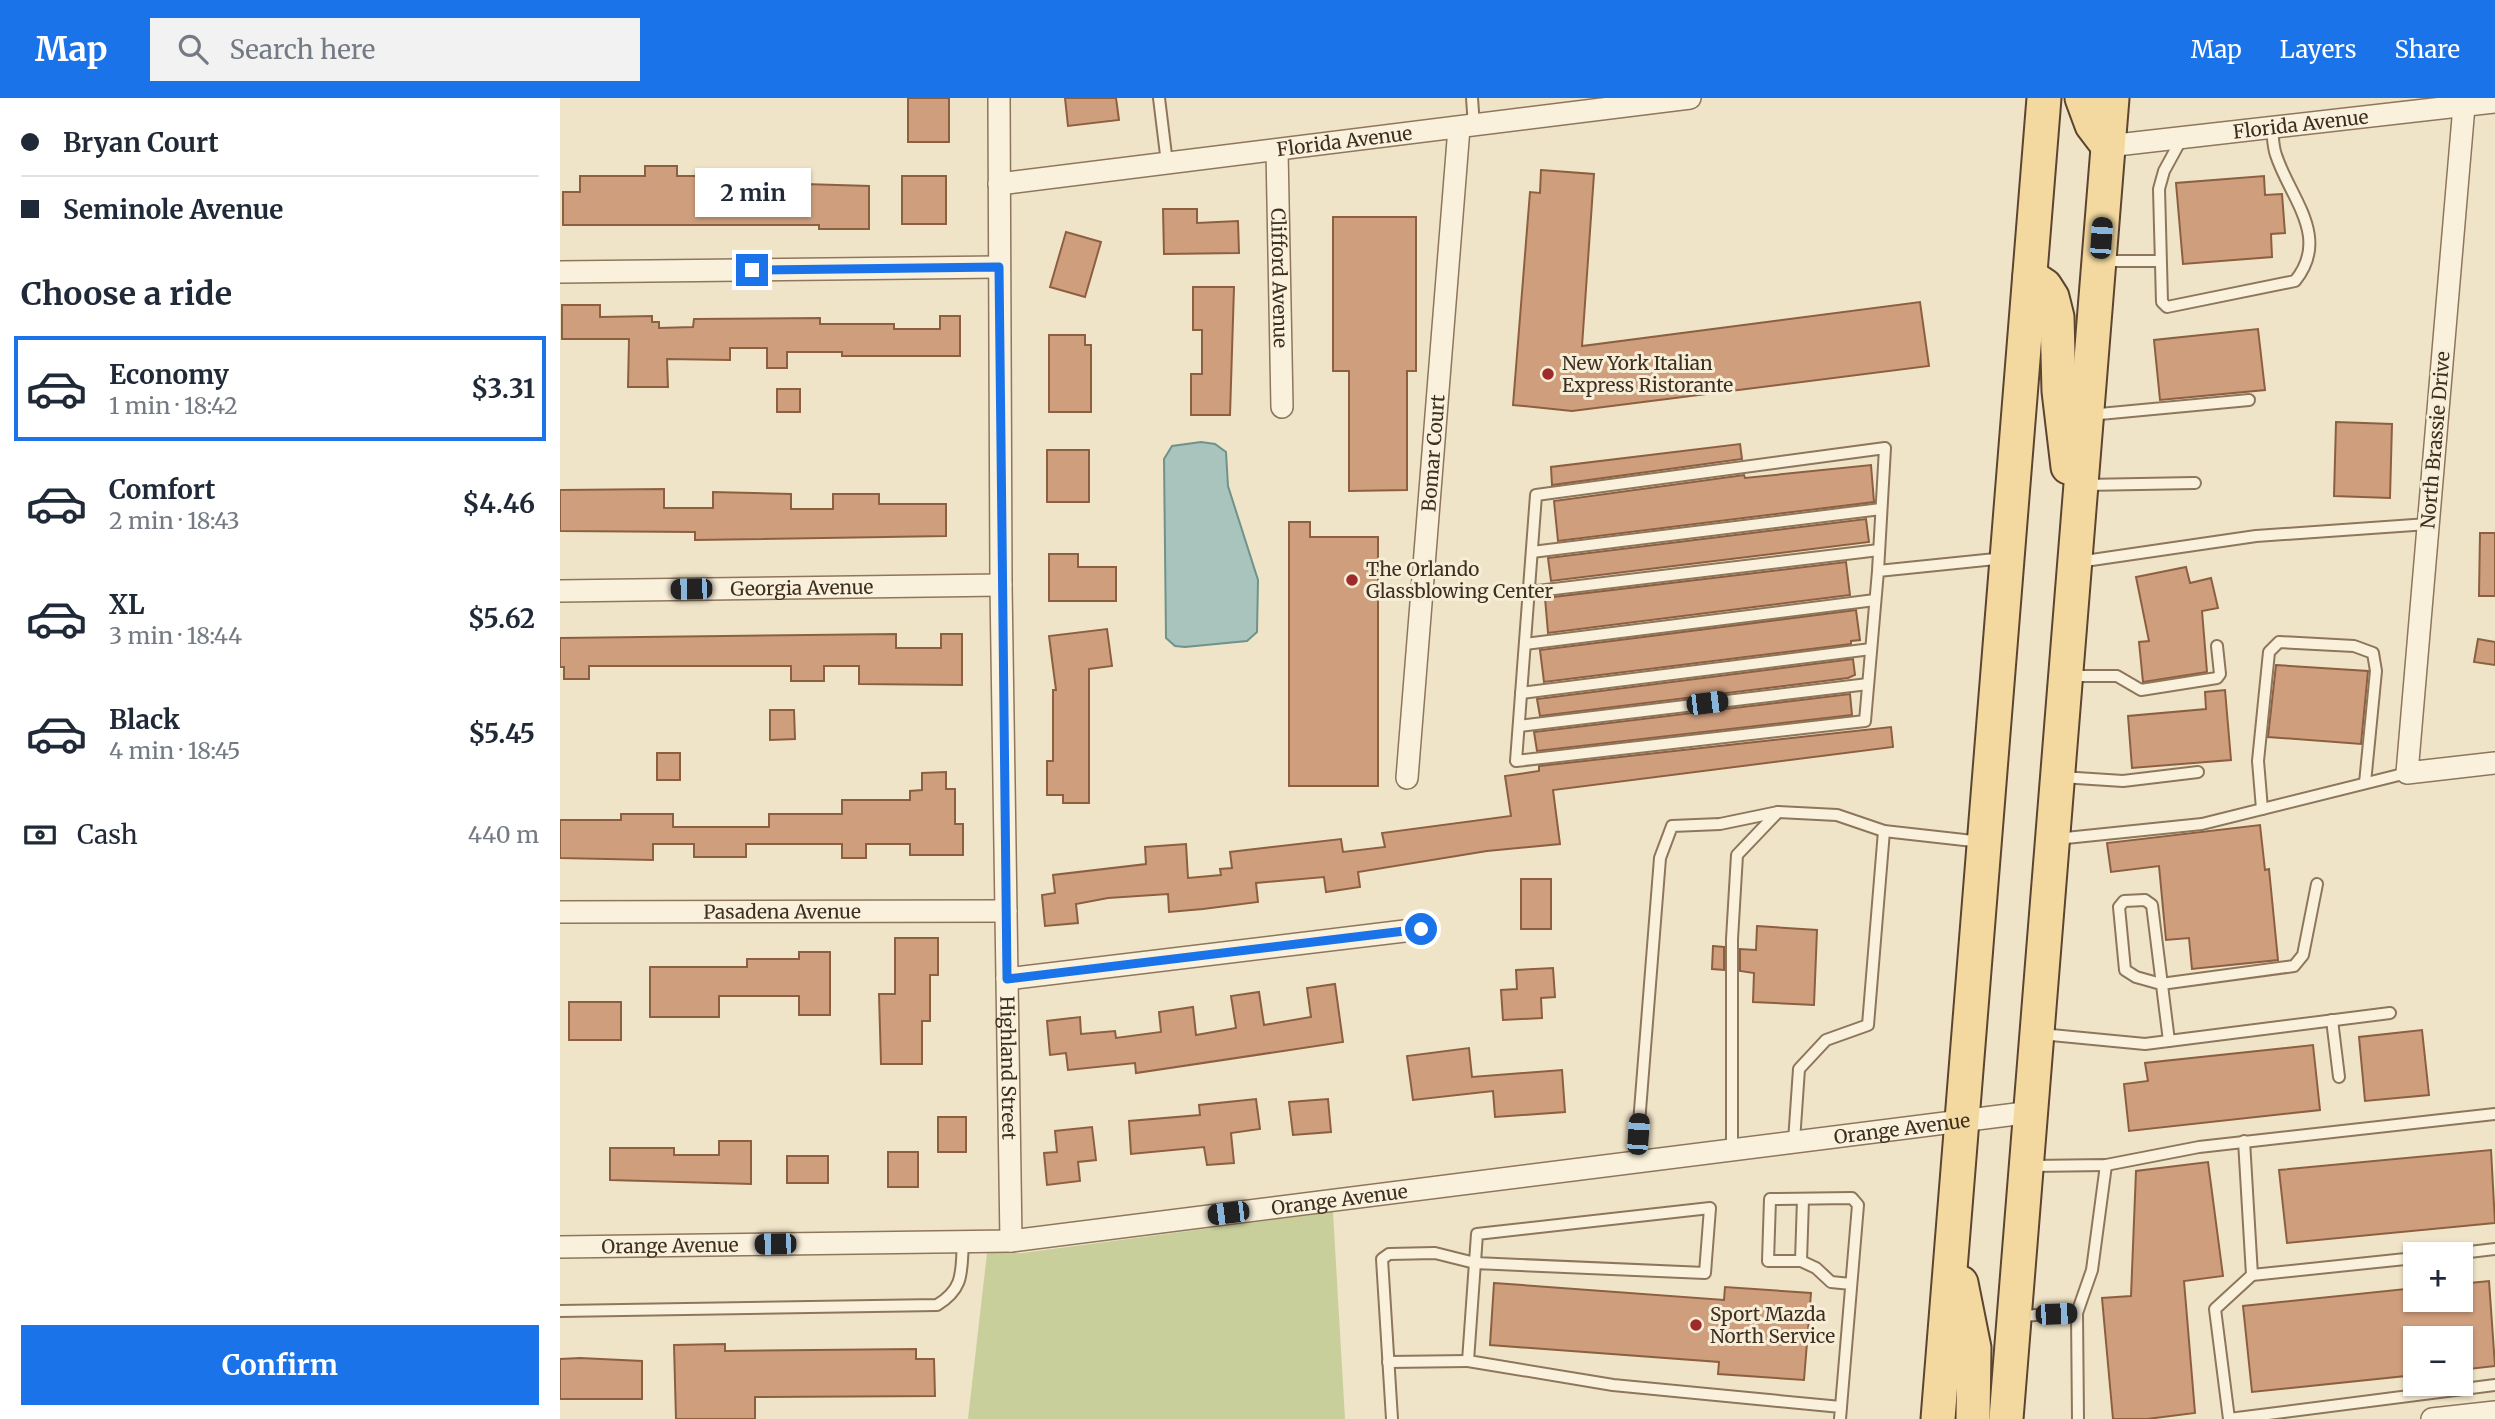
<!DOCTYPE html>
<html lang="en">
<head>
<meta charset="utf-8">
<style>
	body { margin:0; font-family:Merriweather,serif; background:#f2f2f3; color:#1f2937; height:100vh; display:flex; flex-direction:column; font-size:26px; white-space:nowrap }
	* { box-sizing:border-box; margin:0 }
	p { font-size:23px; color:#747a83 }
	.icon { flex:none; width:38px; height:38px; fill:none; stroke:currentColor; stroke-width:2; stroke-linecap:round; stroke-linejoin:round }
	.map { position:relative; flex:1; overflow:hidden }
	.drawer { display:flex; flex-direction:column; background:#fff; width:560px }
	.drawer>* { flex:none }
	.banner { display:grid; align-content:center; height:154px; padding:0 21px; background:#fff }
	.controls { position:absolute; left:1843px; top:1144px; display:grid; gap:14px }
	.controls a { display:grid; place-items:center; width:70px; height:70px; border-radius:0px; background:#fff; box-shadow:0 2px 5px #0004; font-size:35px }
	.end { position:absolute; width:32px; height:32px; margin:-16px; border:9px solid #1a73e8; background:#fff; box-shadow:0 0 0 4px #fff }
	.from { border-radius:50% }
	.bubble { position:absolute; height:49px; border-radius:0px; background:#fff; box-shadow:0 2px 5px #0004; font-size:23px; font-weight:700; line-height:49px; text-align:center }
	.car { position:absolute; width:21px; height:42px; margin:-21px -10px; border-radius:9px; box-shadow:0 0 5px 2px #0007; background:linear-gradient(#222 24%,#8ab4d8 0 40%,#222 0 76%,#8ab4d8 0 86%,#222 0) }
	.banner b { display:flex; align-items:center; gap:24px; height:66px; font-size:26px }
	.banner b+b { border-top:2px solid #e0e1e3 }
	.banner i { width:18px; height:18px; background:#1f2937 }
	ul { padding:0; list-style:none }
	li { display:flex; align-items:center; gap:21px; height:105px; margin:0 14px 10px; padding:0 7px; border:4px solid transparent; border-radius:0px }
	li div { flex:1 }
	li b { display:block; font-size:26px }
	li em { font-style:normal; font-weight:700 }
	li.active { border-color:#1a73e8 }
	li>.icon { width:63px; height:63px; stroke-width:1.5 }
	h2 { padding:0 21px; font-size:32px; line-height:84px }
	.pay { display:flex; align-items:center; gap:18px; height:77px; padding:0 21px; font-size:26px }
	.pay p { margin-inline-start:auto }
	.button { display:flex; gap:14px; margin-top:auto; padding:14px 21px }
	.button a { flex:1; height:80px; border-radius:0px; background:#1a73e8; color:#fff; font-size:28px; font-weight:700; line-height:80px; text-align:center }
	header { display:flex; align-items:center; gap:42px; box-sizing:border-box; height:98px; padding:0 35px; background:#1a73e8; color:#fff }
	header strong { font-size:33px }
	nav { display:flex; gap:38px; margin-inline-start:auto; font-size:24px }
	.search { width:490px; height:63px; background:#f2f2f3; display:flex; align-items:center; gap:18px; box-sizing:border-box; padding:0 24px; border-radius:0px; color:#747a83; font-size:26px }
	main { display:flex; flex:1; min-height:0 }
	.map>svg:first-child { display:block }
	.green { fill:#c9cf9b }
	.water { fill:#a9c4bc; stroke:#6f938a; stroke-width:2 }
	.building { fill:#cf9f7d; stroke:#8d5f41; stroke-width:2 }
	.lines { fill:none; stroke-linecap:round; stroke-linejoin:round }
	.service-casing { stroke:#8d765c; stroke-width:14 }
	.minor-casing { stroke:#8d765c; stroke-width:24 }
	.primary-casing { stroke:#5b4430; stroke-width:37 }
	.service { stroke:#faf1dc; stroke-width:10 }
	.minor { stroke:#faf1dc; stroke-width:21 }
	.primary { stroke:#f3d9a0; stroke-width:33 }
	.route { stroke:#1a73e8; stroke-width:9 }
	.poi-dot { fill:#9e2a2b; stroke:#f7eed8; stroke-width:2.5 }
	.labels { text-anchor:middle; stroke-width:6; stroke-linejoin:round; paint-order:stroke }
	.street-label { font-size:19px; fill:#3d2e20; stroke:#f7eed8 }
	.poi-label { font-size:19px; fill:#3d2e20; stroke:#f7eed8; text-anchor:start }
</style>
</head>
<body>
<header>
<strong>Map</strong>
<div class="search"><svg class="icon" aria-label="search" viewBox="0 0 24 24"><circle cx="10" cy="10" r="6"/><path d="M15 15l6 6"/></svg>Search here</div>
<nav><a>Map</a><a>Layers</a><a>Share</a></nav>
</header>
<main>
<section class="drawer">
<div class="banner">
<b><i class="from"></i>Bryan Court</b>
<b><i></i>Seminole Avenue</b>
</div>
<h2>Choose a ride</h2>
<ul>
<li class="active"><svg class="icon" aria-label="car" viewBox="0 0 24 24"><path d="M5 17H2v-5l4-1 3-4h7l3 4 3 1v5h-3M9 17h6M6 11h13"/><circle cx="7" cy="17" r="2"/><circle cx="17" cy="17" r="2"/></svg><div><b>Economy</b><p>1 min · 18:42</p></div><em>$3.31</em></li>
<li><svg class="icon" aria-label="car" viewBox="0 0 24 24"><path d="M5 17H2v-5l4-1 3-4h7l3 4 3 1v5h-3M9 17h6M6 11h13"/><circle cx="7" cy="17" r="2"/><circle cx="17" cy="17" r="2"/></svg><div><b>Comfort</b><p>2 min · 18:43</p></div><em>$4.46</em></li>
<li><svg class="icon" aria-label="car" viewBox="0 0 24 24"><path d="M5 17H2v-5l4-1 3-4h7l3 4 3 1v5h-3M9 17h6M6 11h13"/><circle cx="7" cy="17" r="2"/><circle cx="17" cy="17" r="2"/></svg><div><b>XL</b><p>3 min · 18:44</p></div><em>$5.62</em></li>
<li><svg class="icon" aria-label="car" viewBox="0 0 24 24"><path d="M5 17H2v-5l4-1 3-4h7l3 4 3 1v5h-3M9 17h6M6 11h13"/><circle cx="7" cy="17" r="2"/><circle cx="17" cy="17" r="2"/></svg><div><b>Black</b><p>4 min · 18:45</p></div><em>$5.45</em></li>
</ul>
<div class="pay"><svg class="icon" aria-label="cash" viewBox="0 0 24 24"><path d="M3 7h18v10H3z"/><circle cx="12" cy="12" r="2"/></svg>Cash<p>440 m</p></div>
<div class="button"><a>Confirm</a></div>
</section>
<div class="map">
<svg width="1935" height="1321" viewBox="0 0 1935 1321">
	<rect width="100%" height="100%" fill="#f0e4c8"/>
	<polygon class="green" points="773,1114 785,1321 408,1321 427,1155 462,1155"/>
	<polygon class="water" points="641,344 655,346 666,354 668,388 698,482 697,534 687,543 625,549 615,548 606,540 604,361 612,348"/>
	<g class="building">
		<rect x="348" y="0" width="41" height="44"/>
		<polygon points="505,0 556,0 559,22 508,28"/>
		<polygon points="85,68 117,68 117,78 177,78 177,99 212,99 212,85 309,88 309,131 259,131 259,127 3,127 3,94 20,94 20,78 85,78"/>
		<polygon points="981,72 1034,76 1022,248 1360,204 1369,268 1012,313 953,307 970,94 980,95"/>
		<rect x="342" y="78" width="44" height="48"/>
		<polygon points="1704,78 1705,97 1722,96 1725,135 1711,136 1712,159 1623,166 1616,85"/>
		<polygon points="603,111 637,111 637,125 678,123 679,155 604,156"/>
		<polygon points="773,119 856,119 856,273 847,273 847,392 789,393 789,273 773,273"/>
		<polygon points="506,134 541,144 525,199 490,189"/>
		<polygon points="633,189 674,189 670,317 631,317 631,276 642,276 642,232 633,232"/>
		<polygon points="2,207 40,207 40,219 92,218 92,224 99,224 99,230 133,229 134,221 260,220 260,226 334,226 334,231 380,231 380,218 400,218 400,258 282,258 282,254 227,254 227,270 207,270 207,250 170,250 170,262 107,261 108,289 68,289 69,241 2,241"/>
		<polygon points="1698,231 1705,292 1600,302 1594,242"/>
		<polygon points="489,237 525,237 525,247 531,247 531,314 489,314"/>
		<rect x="217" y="291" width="23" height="23"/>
		<polygon points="1776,324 1832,326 1830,400 1774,398"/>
		<polygon points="1180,346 1182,361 992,387 991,369"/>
		<rect x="487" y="352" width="42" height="52"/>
		<polygon points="1311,367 1314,404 998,443 994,403 1184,377 1185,380"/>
		<polygon points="104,391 104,410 153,410 153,394 231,396 231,411 273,411 273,396 319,396 319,406 386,406 386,438 135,442 135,434 0,433 0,392"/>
		<polygon points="1306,421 1309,444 991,483 988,460"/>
		<polygon points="729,424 750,424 750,439 818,439 818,688 729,688"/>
		<polygon points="1920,435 1935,435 1935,498 1919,498"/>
		<polygon points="489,456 518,456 518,469 556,469 556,503 489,503"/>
		<polygon points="1286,464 1290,497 988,535 985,500"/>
		<polygon points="1626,469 1630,485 1651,480 1658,510 1642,513 1647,574 1583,584 1579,544 1589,543 1576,479"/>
		<polygon points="1296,512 1300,542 1291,543 1291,546 984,584 980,552"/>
		<polygon points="547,531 552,568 529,571 529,705 503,705 503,697 487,697 487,663 493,663 493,592 496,592 489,538"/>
		<polygon points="336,536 336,550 381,550 381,536 402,536 402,587 299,586 299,568 264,568 264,583 231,583 231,568 29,568 29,581 4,581 4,569 0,569 0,540"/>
		<polygon points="1918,541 1935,544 1935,567 1914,564"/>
		<polygon points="1293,561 1295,577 1288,580 980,618 977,601"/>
		<polygon points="1716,567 1808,573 1801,646 1708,639"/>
		<polygon points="1665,592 1671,662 1572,670 1568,618 1646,611 1645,594"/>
		<polygon points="1290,596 1292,617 977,653 974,634"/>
		<polygon points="210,612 234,612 235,641 210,642"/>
		<polygon points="1331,629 1333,649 993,692 1000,746 927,753 798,774 800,789 766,794 764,779 696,785 698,804 643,811 609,814 608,796 548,800 516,806 518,825 485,828 482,797 495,795 493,777 586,766 585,749 626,746 628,780 661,777 660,771 672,770 670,754 781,741 783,754 825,749 822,735 951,718 945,678 979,673 979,668"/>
		<rect x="97" y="655" width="23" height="27"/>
		<polygon points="386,674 386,691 395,691 395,726 403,726 403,757 350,757 350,746 306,746 306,760 282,760 282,746 186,746 186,759 134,759 134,746 93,746 93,762 0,760 0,722 61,722 61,716 113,716 113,729 209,729 209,716 282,716 282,702 350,702 350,693 362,692 362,675"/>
		<polygon points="1700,727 1705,772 1709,771 1718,862 1632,871 1629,840 1606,842 1599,768 1551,774 1547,745"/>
		<rect x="961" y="781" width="30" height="50"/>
		<polygon points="1197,828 1257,832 1254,907 1193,904 1194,875 1180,873 1180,851 1196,852"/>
		<polygon points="335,840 378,840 378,877 370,877 370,923 362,923 362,966 321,966 319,896 335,896"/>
		<polygon points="1153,848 1164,849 1164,872 1152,871"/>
		<polygon points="239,854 270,854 270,917 239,917 239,898 159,898 159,919 90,919 90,869 187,869 187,861 239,861"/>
		<polygon points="993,870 995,899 981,900 982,920 943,922 941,892 957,891 956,872"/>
		<polygon points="775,886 783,944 576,975 575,965 508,972 506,955 490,957 487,923 520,919 521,936 555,933 556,940 601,934 599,914 633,909 636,937 676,930 671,898 699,894 704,927 751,919 747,890"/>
		<rect x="9" y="904" width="52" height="38"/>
		<polygon points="1862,932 1869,997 1805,1003 1799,939"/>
		<polygon points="1753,947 1760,1012 1569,1033 1564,986 1588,983 1585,965"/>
		<polygon points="909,950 912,979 1002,972 1005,1014 935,1019 933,993 853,1002 847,958"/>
		<polygon points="696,1001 700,1031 671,1035 674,1065 647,1067 644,1049 571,1056 569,1023 640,1017 639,1007"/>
		<polygon points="768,1001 771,1034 733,1037 729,1004"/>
		<rect x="378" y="1019" width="28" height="35"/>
		<polygon points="532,1029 536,1062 518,1064 520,1083 487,1087 484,1055 497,1054 495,1033"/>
		<polygon points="159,1043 191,1043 191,1086 50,1082 50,1050 114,1050 114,1057 159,1057"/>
		<polygon points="1931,1052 1935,1125 1727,1145 1719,1072"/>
		<rect x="328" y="1054" width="30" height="35"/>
		<rect x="227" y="1058" width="41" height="27"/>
		<polygon points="1648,1064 1663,1178 1624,1183 1635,1315 1587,1321 1553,1321 1542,1200 1571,1198 1576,1073"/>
		<polygon points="1929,1183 1935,1268 1900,1272 1900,1241 1855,1241 1855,1277 1692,1294 1683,1208 1855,1190 1855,1202 1900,1202 1900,1186"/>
		<polygon points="934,1185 1164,1202 1165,1189 1251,1195 1244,1282 1158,1276 1159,1264 930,1247"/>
		<polygon points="165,1246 165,1253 356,1251 356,1261 374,1261 375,1298 195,1299 195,1321 116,1321 114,1247"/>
		<polygon points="20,1260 82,1263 82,1301 0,1301 0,1261"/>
	</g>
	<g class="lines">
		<g class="service-casing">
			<g id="service">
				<polyline points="599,0 607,65"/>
				<polyline points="912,0 914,28"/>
				<path d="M 1622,40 L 1604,73 L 1599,91 L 1602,204 L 1607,209 L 1735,183 C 1771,139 1730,100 1716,57 C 1713,49 1713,39 1712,30"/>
				<polyline points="1541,163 1599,163"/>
				<polyline points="1529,317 1689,302"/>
				<polyline points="1524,387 1635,385"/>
				<polyline points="972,454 1321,411"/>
				<polyline points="1518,464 1696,438 1868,426"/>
				<polyline points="1318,473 1305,623 956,663 976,397 1325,350 1318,473 1445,460"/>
				<polyline points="969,494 1319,452"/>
				<polyline points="965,546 1315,502"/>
				<polyline points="1509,578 1557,578 1581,592 1657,580 1660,576 1657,548"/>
				<polyline points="961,595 1311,551"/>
				<polyline points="959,628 1308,586"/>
				<polyline points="1501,679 1563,683 1638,674"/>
				<polyline points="1702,711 1698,663 1709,554 1719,544 1794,548 1813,555 1816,573 1805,685"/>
				<polyline points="1496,741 1642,726 1847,675"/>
				<polyline points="1772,922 1779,979"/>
				<polyline points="1481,936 1585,946 1830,915"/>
				<polyline points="1609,943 1592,807 1585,802 1564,803 1559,809 1565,872 1576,879 1601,886 1734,868 1743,857 1757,786"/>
				<polyline points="1234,1043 1239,971 1266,942 1308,927 1324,733"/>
				<polyline points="1684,1043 1692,1177 1655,1211 1669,1321 1935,1287"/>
				<polyline points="1172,1051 1172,841 1177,757 1218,714"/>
				<polyline points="1076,1063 1100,760 1112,728 1160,726 1218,714 1277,717 1324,733 1422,744"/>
				<polyline points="1470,1068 1546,1067 1639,1049 1935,1016"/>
				<polyline points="1884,1157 1935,1151"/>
				<polyline points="1241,1163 1243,1101"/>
				<polyline points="1692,1177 1855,1160"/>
				<path d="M 0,1213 L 377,1207 C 405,1190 401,1173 403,1143"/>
				<polyline points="1517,1215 1532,1172 1546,1067"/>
				<polyline points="1458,1218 1517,1215 1518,1321"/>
				<polyline points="828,1264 908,1263"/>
				<polyline points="1281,1309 1298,1107 1292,1100 1210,1101 1208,1163 1241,1163 1256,1170 1271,1184 1291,1186"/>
				<polyline points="832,1321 822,1161 829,1156 875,1155 915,1165 1145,1175 1150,1110 917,1136 908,1263 1053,1287 1281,1309 1280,1321"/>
			</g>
		</g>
		<g class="minor-casing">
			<g id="minor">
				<path id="s1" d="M 439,0 L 441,487 L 451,1143"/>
				<polyline points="1904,8 1847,675 1935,665"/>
				<path id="s2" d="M 1548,48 L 1935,4"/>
				<path id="s3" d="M 717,52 L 722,309"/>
				<path id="s4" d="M 439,86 L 1130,0"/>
				<polyline points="0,174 439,169"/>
				<path id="s5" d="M 0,493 L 441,487"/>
				<path id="s6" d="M 847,680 L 899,30"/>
				<path id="s7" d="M 0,814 L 446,813"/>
				<polyline points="447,881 861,831"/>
				<path id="s8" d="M 0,1149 L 451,1143 L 1472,1014"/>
				<polyline points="1872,1321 1935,1314"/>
			</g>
		</g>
		<g class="primary-casing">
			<g id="primary">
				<polyline points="1522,0 1532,27 1548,48"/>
				<polyline points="1470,178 1485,188 1492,199 1497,219 1499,293 1508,369"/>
				<polyline points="1401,1185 1414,1250 1413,1321"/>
				<polyline points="1378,1321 1484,0"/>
				<polyline points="1446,1321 1552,0"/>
			</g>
		</g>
		<use href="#service" class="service"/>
		<use href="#minor" class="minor"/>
		<use href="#primary" class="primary"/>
	</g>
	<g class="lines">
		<polyline class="route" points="192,172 439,169 447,881 861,831"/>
	</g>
	<g class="poi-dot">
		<circle cx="988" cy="276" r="7"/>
		<circle cx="792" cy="482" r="7"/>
		<circle cx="1136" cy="1227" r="7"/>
	</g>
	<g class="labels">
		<g class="street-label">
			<text dy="7" stroke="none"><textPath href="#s2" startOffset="194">Florida Avenue</textPath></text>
			<text dy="7" stroke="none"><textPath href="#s4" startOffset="348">Florida Avenue</textPath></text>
			<text dy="7" stroke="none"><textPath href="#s3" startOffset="128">Clifford Avenue</textPath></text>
			<text transform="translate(1875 342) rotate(-85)" y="7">North Brassie Drive</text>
			<text dy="7" stroke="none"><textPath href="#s6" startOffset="326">Bomar Court</textPath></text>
			<text dy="7" stroke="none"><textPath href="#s5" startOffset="242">Georgia Avenue</textPath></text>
			<text dy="7" stroke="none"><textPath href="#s7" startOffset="222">Pasadena Avenue</textPath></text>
			<text dy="7" stroke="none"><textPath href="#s1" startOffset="970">Highland Street</textPath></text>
			<text dy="7" stroke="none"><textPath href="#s8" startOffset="1349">Orange Avenue</textPath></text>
			<text dy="7" stroke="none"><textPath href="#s8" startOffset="782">Orange Avenue</textPath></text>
			<text dy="7" stroke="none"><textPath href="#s8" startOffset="110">Orange Avenue</textPath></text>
		</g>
		<g class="poi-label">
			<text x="1002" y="272">New York Italian<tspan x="1002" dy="22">Express Ristorante</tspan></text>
			<text x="806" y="478">The Orlando<tspan x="806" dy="22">Glassblowing Center</tspan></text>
			<text x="1150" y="1223">Sport Mazda<tspan x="1150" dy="22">North Service</tspan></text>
		</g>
	</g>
</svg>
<div class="controls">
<a>+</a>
<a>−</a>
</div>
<i class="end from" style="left:861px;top:831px"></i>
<i class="end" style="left:192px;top:172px"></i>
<div class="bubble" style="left:135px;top:70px;width:116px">2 min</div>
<i class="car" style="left:1541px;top:140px;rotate:4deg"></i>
<i class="car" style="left:131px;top:491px;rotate:269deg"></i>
<i class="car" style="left:1147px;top:605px;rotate:83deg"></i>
<i class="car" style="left:1078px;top:1036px;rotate:4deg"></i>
<i class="car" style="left:668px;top:1115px;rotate:263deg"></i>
<i class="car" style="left:215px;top:1146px;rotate:269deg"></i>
<i class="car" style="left:1496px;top:1216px;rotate:88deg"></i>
</div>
</main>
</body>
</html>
